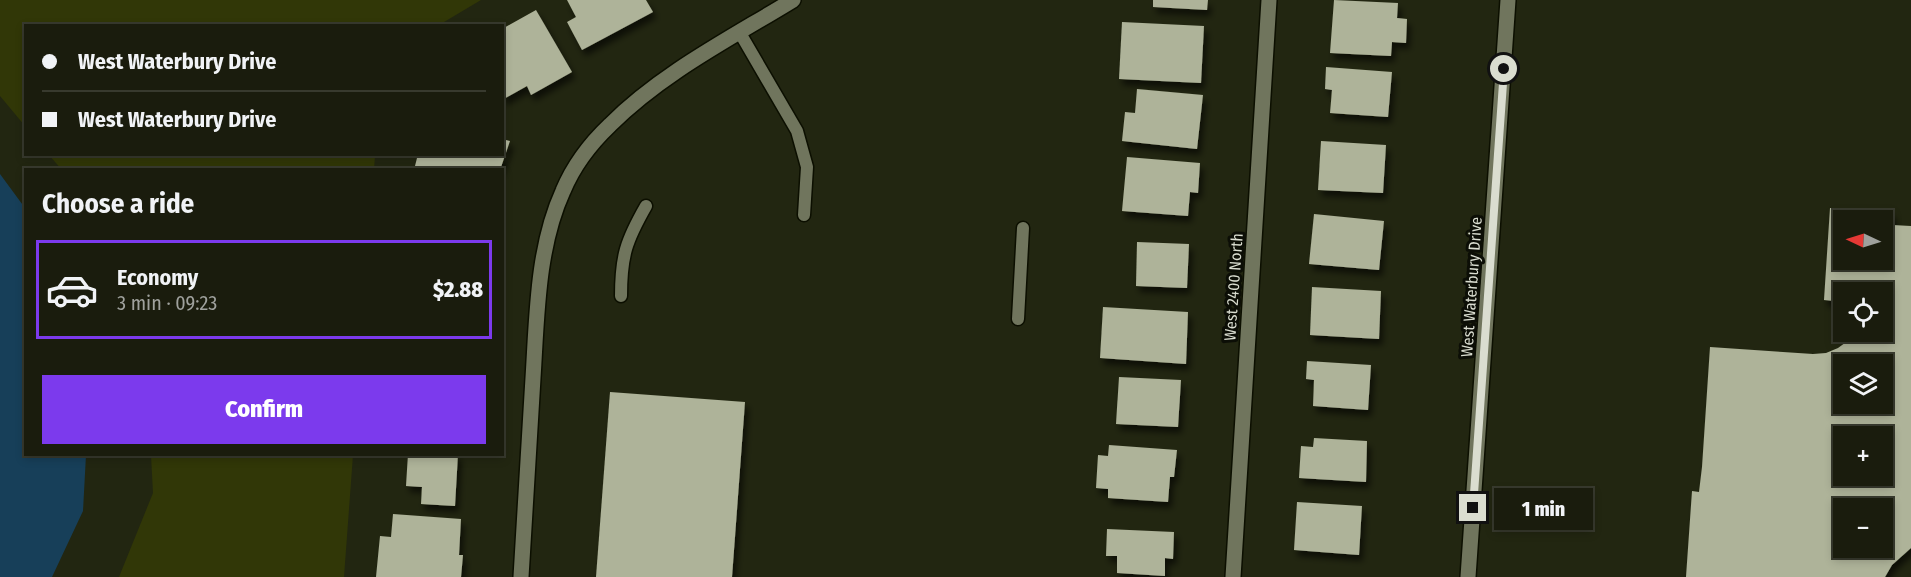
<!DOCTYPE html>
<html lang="en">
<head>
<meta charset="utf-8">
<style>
	body { margin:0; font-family:"Fira Sans Condensed",sans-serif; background:#232516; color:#f1f3f6; height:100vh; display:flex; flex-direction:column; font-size:22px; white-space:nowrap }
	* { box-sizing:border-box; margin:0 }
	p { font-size:20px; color:#9fa19d }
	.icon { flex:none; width:33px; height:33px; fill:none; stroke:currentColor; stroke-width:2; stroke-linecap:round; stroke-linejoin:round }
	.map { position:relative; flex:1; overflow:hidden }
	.sheet { position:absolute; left:24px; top:168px; width:480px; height:288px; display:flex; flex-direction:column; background:#1a1c0d; border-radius:0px; box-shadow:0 3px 9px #0003,0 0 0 2px #383a2e }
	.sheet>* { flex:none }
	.hud { position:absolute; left:24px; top:24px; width:480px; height:132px; border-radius:0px; box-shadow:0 3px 9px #0003,0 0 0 2px #383a2e; display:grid; align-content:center; height:132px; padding:0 18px; background:#1a1c0d }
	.needle { width:39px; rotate:274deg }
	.controls { position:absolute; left:1833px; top:210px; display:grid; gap:12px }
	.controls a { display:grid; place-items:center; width:60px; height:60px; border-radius:0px; background:#1a1c0d; box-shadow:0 3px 9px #0003,0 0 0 2px #383a2e; font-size:30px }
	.end { position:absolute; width:27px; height:27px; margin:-14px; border:8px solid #daddd0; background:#111; box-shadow:0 0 0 3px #111 }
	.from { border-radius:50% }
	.bubble { position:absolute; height:42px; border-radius:0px; background:#1a1c0d; box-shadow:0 3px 9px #0003,0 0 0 2px #383a2e; font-size:20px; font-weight:800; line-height:42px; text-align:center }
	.hud b { display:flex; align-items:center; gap:21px; height:57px; font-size:22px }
	.hud b+b { border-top:2px solid #383a2e }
	.hud i { width:15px; height:15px; background:#f1f3f6 }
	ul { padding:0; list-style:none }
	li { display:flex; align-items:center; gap:18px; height:99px; margin:0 12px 9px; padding:0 6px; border:3px solid transparent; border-radius:0px }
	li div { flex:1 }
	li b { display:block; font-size:22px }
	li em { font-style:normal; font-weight:800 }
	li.active { border-color:#7c3aed }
	li>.icon { width:54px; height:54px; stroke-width:1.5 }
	h2 { padding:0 18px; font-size:27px; line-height:72px }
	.cta { display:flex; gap:12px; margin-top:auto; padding:12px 18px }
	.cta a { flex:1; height:69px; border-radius:0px; background:#7c3aed; color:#fff; font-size:24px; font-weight:800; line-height:69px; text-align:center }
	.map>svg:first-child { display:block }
	.green { fill:#313707 }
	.water { fill:#173f59 }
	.building { fill:#aeb399; fill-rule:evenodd; filter:url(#shadow) }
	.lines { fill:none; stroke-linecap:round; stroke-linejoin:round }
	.service-casing { stroke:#0c0f00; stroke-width:15 }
	.minor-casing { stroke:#0c0f00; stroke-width:18 }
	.service { stroke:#70755d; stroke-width:12 }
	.minor { stroke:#70755d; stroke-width:15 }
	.route { stroke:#daddd0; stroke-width:8 }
	.labels { text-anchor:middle; stroke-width:6; stroke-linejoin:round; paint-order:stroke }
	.street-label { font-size:16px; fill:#daddd0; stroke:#0c0e06 }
</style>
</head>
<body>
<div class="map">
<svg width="1911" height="577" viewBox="0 0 1911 577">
	<defs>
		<filter id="shadow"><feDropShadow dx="3.5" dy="6" stdDeviation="3" flood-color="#0009"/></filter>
	</defs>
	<rect width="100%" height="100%" fill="#222611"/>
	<g class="green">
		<polygon points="0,0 481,0 439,25 26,26 25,126 0,96"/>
		<polygon points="49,155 375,155 374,170 62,170"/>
		<polygon points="151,455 353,455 344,577 119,577 153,493"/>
	</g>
	<polygon class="water" points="0,174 25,208 26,454 86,455 83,511 52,577 0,577"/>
	<g class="building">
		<polygon points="567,0 646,0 653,12 582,50 567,22 576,17"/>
		<polygon points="1153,0 1208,0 1207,10 1153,7"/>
		<polygon points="1334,0 1398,3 1397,18 1407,19 1406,43 1392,42 1391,56 1330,53"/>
		<polygon points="536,10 572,72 531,95 527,86 502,100 502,29"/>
		<polygon points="1122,22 1204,26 1201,83 1119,79"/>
		<polygon points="1326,67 1392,72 1388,117 1330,113 1332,90 1325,89"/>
		<polygon points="1137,89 1203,95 1197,149 1122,141 1125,112 1135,113"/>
		<polygon points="502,139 510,141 500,170 414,170 418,154 502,154"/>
		<polygon points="1321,141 1386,145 1383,193 1318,190"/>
		<polygon points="1127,157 1200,163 1198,193 1190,192 1188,216 1122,211"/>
		<path d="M 1830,208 L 1893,213 L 1892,225 L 1911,226 L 1911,548 L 1892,565 L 1885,577 L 1686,577 L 1692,491 L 1699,492 L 1702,467 L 1710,347 L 1813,354 L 1826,353 L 1838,348 L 1849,340 L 1856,332 L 1882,332 L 1882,292 L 1844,292 L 1844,302 L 1824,300 ZM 1844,220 L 1882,220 L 1882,260 L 1844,260 ZM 1844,364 L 1882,364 L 1882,404 L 1844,404 ZM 1844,436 L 1882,436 L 1882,476 L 1844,476 ZM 1844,508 L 1882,508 L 1882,548 L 1844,548 Z"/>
		<polygon points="1314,214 1384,221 1379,270 1309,264"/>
		<polygon points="1137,242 1189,244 1187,288 1136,286"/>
		<polygon points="1312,287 1381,291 1379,339 1310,335"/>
		<polygon points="1103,307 1188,312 1186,364 1100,358"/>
		<polygon points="1307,361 1371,365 1368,410 1313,406 1314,380 1306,379"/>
		<polygon points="1119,377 1181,380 1178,427 1116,424"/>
		<polygon points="610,392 745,402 732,577 596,577"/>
		<polygon points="1314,438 1367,441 1366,482 1299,478 1301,446 1313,447"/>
		<polygon points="1109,445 1177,450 1174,477 1170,477 1168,502 1108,498 1108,489 1096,488 1098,455 1108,456"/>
		<polygon points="408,454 458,454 455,506 421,504 422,487 406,486"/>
		<polygon points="1297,502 1362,506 1359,555 1294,550"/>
		<polygon points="393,514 461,519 459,555 463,555 461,577 376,577 380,536 391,537"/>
		<polygon points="1107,529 1174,532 1173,559 1165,558 1165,576 1117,573 1117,556 1106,556"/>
	</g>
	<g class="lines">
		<g class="service-casing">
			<g id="service">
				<polyline points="740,33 797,131 807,167 804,215"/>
				<path d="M 621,296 C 621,256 626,241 646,206"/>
				<polyline points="1018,319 1023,228"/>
			</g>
		</g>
		<g class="minor-casing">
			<g id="minor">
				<path d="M 521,577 C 525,511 529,444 533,378 C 537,316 537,248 563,191 C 573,167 591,143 610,125 C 662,73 731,38 793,0"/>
				<polyline points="1233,577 1269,0"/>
				<polyline points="1468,577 1508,0"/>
			</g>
		</g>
		<use href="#service" class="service"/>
		<use href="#minor" class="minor"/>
	</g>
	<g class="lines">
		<polyline class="route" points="1473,508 1504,69"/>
	</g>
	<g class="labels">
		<g class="street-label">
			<text transform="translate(1233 287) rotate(-86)" y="6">West 2400 North</text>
			<text transform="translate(1471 287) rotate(-86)" y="6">West Waterbury Drive</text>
		</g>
	</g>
</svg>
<div class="controls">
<a><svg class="needle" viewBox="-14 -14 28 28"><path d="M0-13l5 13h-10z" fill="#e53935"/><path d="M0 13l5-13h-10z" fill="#9fa19d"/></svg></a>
<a><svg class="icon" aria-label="locate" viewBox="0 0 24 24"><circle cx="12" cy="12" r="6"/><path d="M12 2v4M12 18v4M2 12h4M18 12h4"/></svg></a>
<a><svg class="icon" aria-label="layers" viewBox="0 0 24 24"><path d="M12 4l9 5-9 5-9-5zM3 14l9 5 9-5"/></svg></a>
<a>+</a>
<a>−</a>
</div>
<i class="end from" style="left:1504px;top:69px"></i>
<i class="end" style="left:1473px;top:508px"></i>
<div class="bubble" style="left:1494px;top:488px;width:99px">1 min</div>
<div class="hud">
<b><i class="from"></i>West Waterbury Drive</b>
<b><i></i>West Waterbury Drive</b>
</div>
<section class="sheet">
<h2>Choose a ride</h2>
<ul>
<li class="active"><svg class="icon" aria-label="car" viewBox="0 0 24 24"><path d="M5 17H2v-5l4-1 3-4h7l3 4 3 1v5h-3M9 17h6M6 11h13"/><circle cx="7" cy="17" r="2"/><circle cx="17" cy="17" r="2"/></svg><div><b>Economy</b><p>3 min · 09:23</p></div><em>$2.88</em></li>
</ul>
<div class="cta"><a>Confirm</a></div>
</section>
</div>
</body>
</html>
